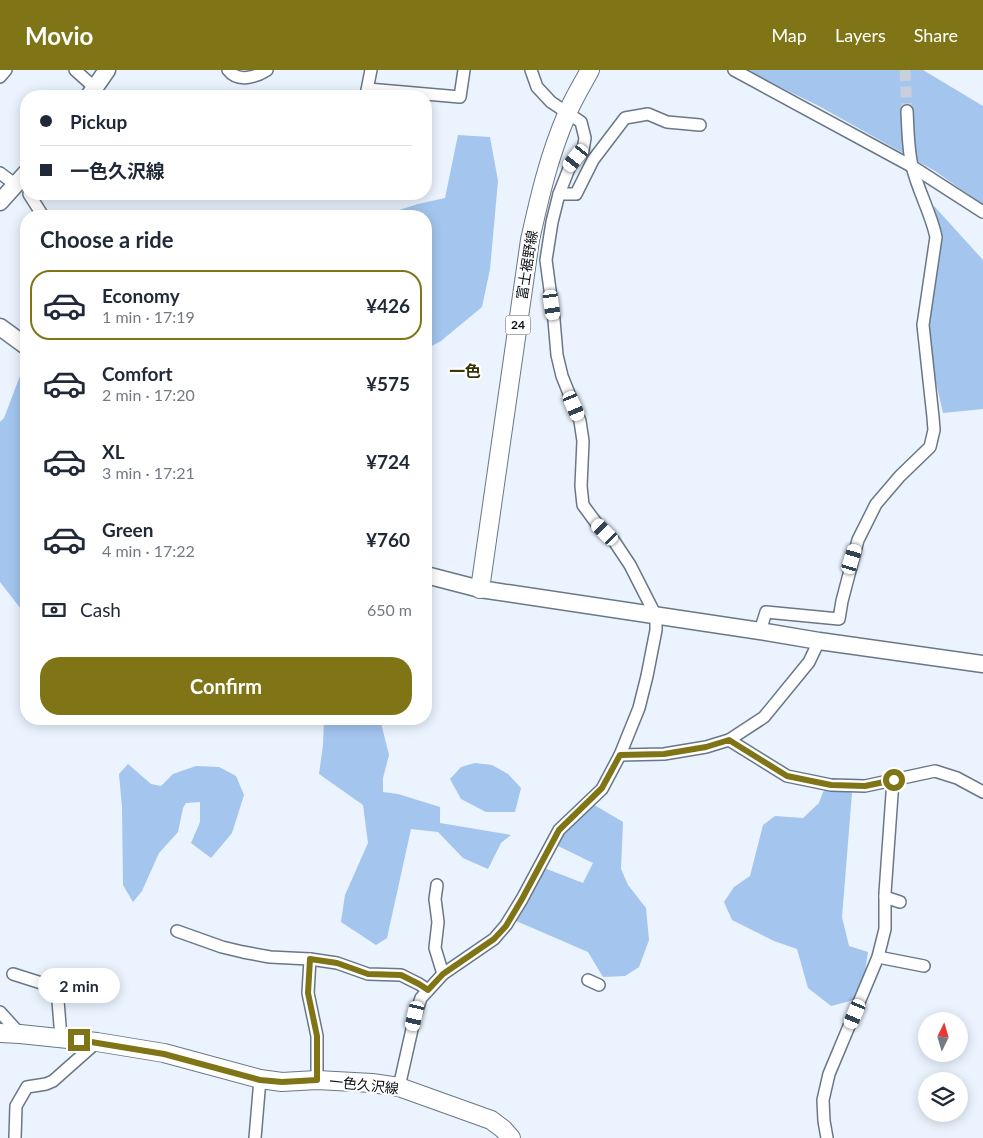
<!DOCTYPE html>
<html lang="en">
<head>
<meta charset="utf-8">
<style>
	body { margin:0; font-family:Lato,"Noto Sans JP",sans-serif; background:#f6f6f7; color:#1f2937; height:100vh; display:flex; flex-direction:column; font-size:19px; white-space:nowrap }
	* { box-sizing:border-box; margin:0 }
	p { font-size:16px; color:#747a83 }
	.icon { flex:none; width:28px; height:28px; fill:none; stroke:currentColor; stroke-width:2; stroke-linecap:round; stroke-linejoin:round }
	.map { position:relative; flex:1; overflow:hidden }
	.details { position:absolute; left:20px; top:140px; width:412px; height:515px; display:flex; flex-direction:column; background:#fff; border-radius:20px; box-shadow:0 2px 12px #0003 }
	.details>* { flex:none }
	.banner { position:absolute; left:20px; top:20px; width:412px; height:110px; border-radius:20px; box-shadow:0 2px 12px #0003; display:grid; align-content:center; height:110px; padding:0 20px; background:#fff }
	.needle { width:32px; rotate:5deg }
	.tools { position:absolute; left:918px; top:942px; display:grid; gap:10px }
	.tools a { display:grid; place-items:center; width:50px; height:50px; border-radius:50%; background:#fff; box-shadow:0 2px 12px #0003; font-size:25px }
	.end { position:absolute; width:22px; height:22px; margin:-11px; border:6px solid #7f7517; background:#fff; box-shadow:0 0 0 2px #fff }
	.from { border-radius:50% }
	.bubble { position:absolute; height:35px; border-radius:18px; background:#fff; box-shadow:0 2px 12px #0003; font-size:16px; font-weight:700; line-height:35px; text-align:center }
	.car { position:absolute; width:15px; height:30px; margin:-15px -8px; border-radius:6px; box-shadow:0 0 4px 1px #0007; background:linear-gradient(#fff 24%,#345 0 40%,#fff 0 76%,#345 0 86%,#fff 0) }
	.banner b { display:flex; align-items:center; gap:18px; height:48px; font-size:19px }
	.banner b+b { border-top:1px solid #e0e1e3 }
	.banner i { width:12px; height:12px; background:#1f2937 }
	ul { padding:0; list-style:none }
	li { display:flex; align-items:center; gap:15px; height:70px; margin:0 10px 8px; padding:0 10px; border:2px solid transparent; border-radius:20px }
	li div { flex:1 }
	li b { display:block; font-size:19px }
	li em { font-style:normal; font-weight:700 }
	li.selected { border-color:#7f7517 }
	li>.icon { width:45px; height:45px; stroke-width:1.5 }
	h2 { padding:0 20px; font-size:22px; line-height:60px }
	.pay { display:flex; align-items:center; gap:12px; height:55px; padding:0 20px; font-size:19px }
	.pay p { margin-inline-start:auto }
	.button { display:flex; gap:10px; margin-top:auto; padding:10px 20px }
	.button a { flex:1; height:58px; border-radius:20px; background:#7f7517; color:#fff; font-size:20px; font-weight:700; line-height:58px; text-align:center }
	header { display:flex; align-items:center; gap:30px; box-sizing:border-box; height:70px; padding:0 25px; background:#7f7517; color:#fff }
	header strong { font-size:24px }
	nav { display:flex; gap:28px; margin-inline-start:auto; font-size:18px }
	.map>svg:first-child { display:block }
	.green { fill:#a3c5ee }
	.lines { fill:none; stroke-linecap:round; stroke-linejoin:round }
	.street-tunnel { stroke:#c8d0db; stroke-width:11; stroke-dasharray:11 5.5; stroke-linecap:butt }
	.street-casing { stroke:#697786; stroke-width:14 }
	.secondary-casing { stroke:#697786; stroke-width:19 }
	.primary-casing { stroke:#697786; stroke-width:20 }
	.street { stroke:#fff; stroke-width:11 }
	.secondary { stroke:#fff; stroke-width:16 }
	.primary { stroke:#fff; stroke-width:18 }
	.route { stroke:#7f7517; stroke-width:6 }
	.labels { text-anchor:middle; stroke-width:4.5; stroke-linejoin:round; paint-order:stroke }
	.shield { fill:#fff; stroke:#525559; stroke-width:1 }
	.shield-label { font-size:12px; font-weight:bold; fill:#080c12 }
	.street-label { font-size:14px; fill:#080c12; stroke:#fff }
	.quarter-label { font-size:16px; font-weight:bold; fill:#373307; stroke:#fff }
</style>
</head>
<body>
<header>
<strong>Movio</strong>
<nav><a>Map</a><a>Layers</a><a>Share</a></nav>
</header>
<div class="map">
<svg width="983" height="1068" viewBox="0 0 983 1068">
	<rect width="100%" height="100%" fill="#eaf3fe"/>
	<g class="green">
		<polygon points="745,0 923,0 983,36 983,135 935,101 817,35"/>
		<polygon points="458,65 490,67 498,111 490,199 482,237 441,271 426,279 426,146 398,146 399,140 418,134 445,128"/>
		<polygon points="934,136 983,190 983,339 943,343 923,255 933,188"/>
		<polygon points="23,298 26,300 26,542 21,539 0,512 0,352 4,348"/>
		<polygon points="324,649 380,649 389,685 383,708 383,722 398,724 440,737 440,753 511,765 501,773 488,799 463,788 438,762 411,759 387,868 376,875 341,852 345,825 368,773 363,735 319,704 323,675"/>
		<polygon points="475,693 492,695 508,704 521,718 515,742 486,742 461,729 450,709 461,697"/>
		<polygon points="128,694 151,714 161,716 173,704 196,696 219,697 236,706 244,725 232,763 211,788 191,773 200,752 200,732 186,733 183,738 178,762 159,783 142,821 133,832 123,815 122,737 119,704"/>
		<polygon points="831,715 852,723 842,847 849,876 868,882 861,928 831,936 808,918 797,879 774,871 732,850 724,832 734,817 750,806 763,755 775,746 803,748 819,733 823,722"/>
		<polygon points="591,733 623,752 621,799 628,815 646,838 649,870 639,897 625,906 603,907 588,882 514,850 544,798 583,813 593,793 552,773"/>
	</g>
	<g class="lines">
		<polyline class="street-tunnel" points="905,0 907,41"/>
		<g class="street-casing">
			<g id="street">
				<polyline points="75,0 95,18"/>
				<path d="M 228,0 C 238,13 256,7 267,0"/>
				<polyline points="734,0 913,97 983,142"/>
				<polyline points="0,7 6,0"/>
				<polyline points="368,19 460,27 464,0"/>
				<polyline points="366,25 371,0"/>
				<polyline points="0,103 16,115"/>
				<polyline points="29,124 43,146"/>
				<polyline points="559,124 576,124 593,90 625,48 648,44 667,52 700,55"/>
				<path d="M 760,561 L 766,542 L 839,549 L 842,531 L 858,470 L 876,434 L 900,406 L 930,377 L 934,360 L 933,347 L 923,255 L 936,167 C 931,143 918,121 912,96 C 908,78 908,60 907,41"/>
				<polyline points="729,670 764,647 809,592 819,571"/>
				<polyline points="620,685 664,684 706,677 729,670 787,706 831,715 865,716 935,701 957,708 983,722"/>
				<polyline points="437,815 435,829 438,852 435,878 443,904"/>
				<polyline points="885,827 900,832"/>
				<polyline points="177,861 222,877 243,882 270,887 310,889 337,893 368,904 401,905 419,914 428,920"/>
				<polyline points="878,887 924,896"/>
				<polyline points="310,889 308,923 317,966 317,1010"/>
				<polyline points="13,904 57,918 61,968"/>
				<polyline points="588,910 599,915"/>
				<polyline points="0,942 20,964"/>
				<polyline points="399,1017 415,946 421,928 443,904 494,869 506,855 522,829 559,760 602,719 620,685 639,638 647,606 656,560 656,546 630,495 614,471 597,454 583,435 581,416 583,371 580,351 562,306 557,285 554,250 546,190 552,152 559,124 570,96 583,80 585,68 581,52 551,32 537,17 531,0"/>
				<polyline points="15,1068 16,1036 27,1017 46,1014 53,1011 97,972"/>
				<polyline points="255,1068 260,1009"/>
				<polyline points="827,1068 824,1051 823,1030 829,1004 878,887 885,859 885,823 893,710"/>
			</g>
		</g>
		<g class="secondary-casing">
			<g id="secondary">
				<polyline points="89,26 107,0"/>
				<polyline points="0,132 26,103"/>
				<polyline points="0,257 26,276"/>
				<polyline points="426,505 480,519 760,561 819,571 983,594"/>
			</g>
		</g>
		<g class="primary-casing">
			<g id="primary">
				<path d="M 480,519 L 530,170 C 540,125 549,86 567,44 C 573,29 582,15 590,0"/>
				<polyline points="0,963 20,964 97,972 164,983 260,1009 282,1012 317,1010 372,1013 399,1017 491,1050 503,1059 511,1068"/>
			</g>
		</g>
		<use href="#street" class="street"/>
		<use href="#secondary" class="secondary"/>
		<use href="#primary" class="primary"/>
	</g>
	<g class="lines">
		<polyline class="route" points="79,970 164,984 260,1010 282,1012 317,1010 317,966 308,923 310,889 337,893 368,904 401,905 419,914 428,920 443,904 494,869 506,856 522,829 559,760 602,718 620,685 664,684 706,677 729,670 787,706 831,715 865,716 894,710"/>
	</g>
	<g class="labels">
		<rect class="shield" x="505.5" y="245.5" width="25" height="19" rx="4"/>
		<g class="shield-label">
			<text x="518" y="259">24</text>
		</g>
		<g class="street-label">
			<text transform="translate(527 195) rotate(-81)" y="5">富士裾野線</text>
			<text transform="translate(364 1015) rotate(6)" y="5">一色久沢線</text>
		</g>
		<g class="quarter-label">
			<text x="465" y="307">一色</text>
		</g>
	</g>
</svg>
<div class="tools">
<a><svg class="needle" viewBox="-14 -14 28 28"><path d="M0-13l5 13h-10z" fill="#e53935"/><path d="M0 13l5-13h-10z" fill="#747a83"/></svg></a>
<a><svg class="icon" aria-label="layers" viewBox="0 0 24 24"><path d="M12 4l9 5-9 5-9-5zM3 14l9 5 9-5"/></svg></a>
</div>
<i class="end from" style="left:894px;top:710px"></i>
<i class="end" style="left:79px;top:970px"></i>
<div class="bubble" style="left:38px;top:898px;width:82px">2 min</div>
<i class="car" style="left:576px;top:88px;rotate:219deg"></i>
<i class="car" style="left:552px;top:235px;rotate:172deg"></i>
<i class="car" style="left:574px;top:336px;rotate:157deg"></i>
<i class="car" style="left:605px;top:462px;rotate:315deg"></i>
<i class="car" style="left:852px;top:489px;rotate:17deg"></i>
<i class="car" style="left:855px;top:944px;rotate:203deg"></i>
<i class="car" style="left:415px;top:946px;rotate:193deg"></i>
<div class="banner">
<b><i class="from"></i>Pickup</b>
<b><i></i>一色久沢線</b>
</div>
<section class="details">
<h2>Choose a ride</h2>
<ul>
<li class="selected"><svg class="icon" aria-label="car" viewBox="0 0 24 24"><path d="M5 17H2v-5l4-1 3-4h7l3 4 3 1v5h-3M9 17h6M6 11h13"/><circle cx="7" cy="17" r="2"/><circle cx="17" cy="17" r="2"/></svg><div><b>Economy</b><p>1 min · 17:19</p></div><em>¥426</em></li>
<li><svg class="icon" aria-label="car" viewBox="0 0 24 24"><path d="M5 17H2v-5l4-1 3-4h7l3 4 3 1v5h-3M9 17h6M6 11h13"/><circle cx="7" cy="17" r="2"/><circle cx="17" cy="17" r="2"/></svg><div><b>Comfort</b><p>2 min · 17:20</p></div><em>¥575</em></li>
<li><svg class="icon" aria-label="car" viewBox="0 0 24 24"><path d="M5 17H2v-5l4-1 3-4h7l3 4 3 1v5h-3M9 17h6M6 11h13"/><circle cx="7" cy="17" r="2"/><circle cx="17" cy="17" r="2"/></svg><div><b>XL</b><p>3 min · 17:21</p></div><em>¥724</em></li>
<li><svg class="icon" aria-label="car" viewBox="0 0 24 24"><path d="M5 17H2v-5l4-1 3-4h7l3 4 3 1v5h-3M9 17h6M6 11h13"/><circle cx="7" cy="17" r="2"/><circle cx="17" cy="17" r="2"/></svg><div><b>Green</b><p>4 min · 17:22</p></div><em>¥760</em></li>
</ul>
<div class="pay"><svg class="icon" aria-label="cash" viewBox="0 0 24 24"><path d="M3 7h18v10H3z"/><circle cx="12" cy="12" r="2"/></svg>Cash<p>650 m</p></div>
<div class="button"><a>Confirm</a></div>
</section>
</div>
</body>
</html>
